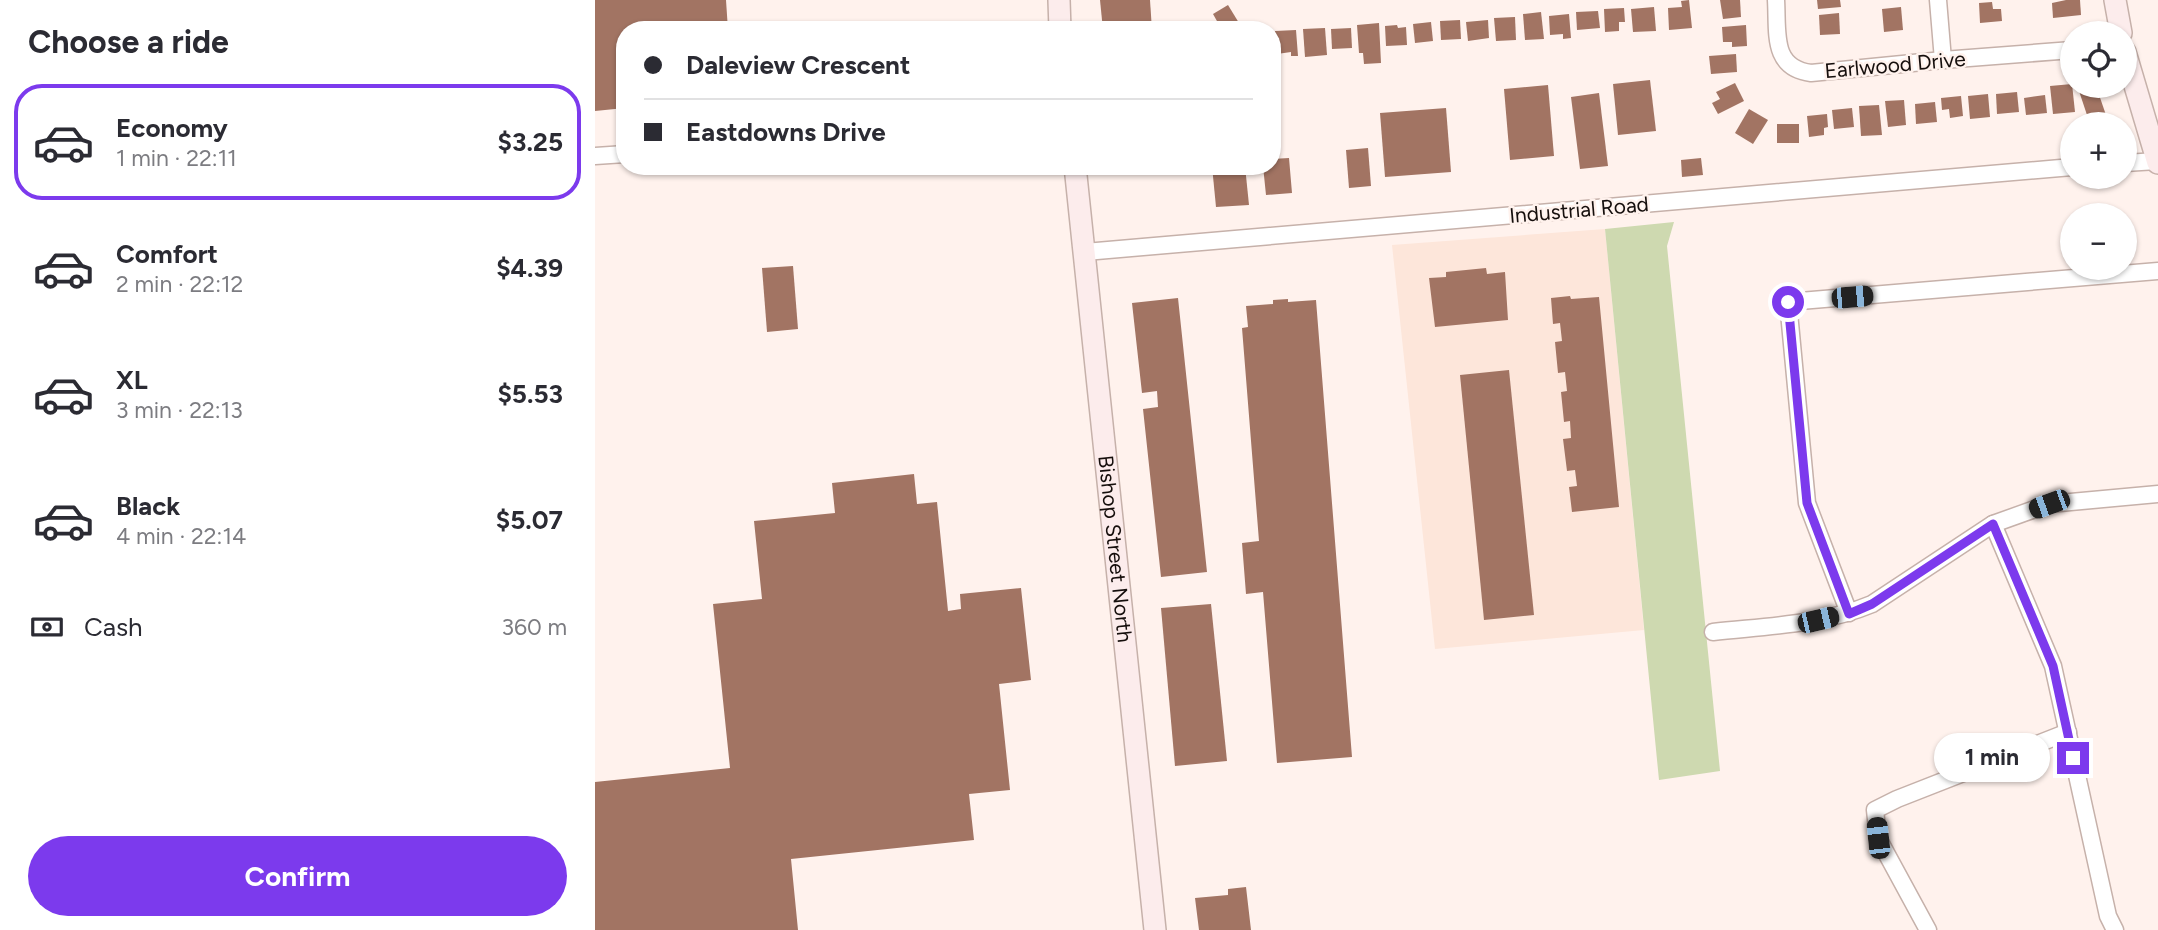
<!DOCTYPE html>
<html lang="en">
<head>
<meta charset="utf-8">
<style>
	body { margin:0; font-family:Figtree,sans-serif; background:#f7f7f7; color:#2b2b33; height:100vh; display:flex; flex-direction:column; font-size:26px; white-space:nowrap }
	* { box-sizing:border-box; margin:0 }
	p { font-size:23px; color:#7c7c81 }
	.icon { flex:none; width:38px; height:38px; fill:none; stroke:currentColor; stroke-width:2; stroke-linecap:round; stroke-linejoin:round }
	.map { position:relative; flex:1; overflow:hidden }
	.drawer { display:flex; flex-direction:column; background:#fff; width:595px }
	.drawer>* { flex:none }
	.banner { position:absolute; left:21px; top:21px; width:665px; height:154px; border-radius:28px; box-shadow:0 2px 5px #0004; display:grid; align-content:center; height:154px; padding:0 28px; background:#fff }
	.fabs { position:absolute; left:1465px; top:21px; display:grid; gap:14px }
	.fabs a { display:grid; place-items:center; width:77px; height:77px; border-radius:50%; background:#fff; box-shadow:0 2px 5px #0004; font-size:35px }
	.end { position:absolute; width:32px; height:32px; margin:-16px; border:9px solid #7c3aed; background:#fff; box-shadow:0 0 0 4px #fff }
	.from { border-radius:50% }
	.bubble { position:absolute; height:49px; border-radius:24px; background:#fff; box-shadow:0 2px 5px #0004; font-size:23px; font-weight:700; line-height:49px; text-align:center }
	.car { position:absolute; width:21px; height:42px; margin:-21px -10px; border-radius:9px; box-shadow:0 0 5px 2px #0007; background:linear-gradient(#222 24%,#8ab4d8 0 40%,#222 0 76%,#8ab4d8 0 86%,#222 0) }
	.banner b { display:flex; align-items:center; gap:24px; height:66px; font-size:26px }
	.banner b+b { border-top:2px solid #e1e1e2 }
	.banner i { width:18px; height:18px; background:#2b2b33 }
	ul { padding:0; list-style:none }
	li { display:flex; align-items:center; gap:21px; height:116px; margin:0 14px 10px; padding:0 14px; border:4px solid transparent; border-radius:28px }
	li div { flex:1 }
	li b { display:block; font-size:26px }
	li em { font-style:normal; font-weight:700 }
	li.active { border-color:#7c3aed }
	li>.icon { width:63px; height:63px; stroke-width:1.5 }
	h2 { padding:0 28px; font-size:32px; line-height:84px }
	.pay { display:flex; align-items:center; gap:18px; height:77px; padding:0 28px; font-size:26px }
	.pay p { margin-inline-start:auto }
	.cta { display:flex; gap:14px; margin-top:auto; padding:14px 28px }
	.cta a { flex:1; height:80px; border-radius:42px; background:#7c3aed; color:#fff; font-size:28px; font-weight:700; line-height:80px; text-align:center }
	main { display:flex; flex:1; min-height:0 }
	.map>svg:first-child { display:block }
	.commercial { fill:#fde6da }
	.green { fill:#ced9b0 }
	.building { fill:#a27463 }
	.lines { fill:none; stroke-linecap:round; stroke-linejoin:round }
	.street-casing { stroke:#c6b1aa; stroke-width:19 }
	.secondary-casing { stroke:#c6b1aa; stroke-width:24 }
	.street { stroke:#fff; stroke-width:16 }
	.secondary { stroke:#fcecec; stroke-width:21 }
	.route { stroke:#7c3aed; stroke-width:9 }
	.labels { text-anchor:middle; stroke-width:5; stroke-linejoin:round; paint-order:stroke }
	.street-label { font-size:21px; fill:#150e0c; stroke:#fff2ed }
</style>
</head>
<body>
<main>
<section class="drawer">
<h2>Choose a ride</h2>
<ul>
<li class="active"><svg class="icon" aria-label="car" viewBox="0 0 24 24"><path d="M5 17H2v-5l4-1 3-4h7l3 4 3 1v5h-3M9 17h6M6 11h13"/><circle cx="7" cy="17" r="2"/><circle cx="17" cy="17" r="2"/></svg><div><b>Economy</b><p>1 min · 22:11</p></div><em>$3.25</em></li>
<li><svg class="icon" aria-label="car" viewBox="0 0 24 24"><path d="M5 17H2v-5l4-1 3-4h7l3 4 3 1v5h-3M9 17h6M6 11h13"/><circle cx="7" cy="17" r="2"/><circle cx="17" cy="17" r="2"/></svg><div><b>Comfort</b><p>2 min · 22:12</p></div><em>$4.39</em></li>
<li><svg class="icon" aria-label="car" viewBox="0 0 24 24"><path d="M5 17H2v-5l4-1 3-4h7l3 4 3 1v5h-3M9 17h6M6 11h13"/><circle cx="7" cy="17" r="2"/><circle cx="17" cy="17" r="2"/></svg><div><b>XL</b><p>3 min · 22:13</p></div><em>$5.53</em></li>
<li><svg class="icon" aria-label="car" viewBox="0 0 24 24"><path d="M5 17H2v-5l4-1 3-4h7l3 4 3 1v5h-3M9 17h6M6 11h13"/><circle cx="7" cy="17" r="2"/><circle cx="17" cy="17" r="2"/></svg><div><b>Black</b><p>4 min · 22:14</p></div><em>$5.07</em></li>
</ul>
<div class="pay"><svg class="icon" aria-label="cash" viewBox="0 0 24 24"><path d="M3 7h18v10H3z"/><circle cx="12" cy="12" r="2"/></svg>Cash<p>360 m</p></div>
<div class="cta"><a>Confirm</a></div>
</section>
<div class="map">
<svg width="1563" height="930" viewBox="0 0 1563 930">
	<rect width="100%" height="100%" fill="#fff2ed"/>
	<polygon class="commercial" points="1010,229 1049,630 840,649 797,245"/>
	<polygon class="green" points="1079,222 1072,246 1125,771 1064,780 1010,229"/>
	<g class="building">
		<polygon points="0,0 131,0 133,30 30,30 30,108 0,111"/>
		<polygon points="505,0 555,0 557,30 508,30"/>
		<polygon points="1094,0 1097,28 1074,30 1073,8 1087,7 1086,1"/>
		<polygon points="1125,0 1145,0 1146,17 1128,19"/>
		<polygon points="1222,0 1245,0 1246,7 1223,9"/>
		<polygon points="1471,0 1485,0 1486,15 1458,18 1457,3"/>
		<polygon points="1397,2 1398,9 1406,9 1407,21 1385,23 1384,3"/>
		<polygon points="633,5 644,23 633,30 627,30 618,14"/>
		<polygon points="1059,7 1061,31 1038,32 1036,9"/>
		<polygon points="1306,7 1308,30 1289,32 1287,9"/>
		<polygon points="1029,8 1030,22 1024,22 1024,31 1010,32 1009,9"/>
		<polygon points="1003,11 1005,28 982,30 981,12"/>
		<polygon points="946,12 949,39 930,40 928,14"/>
		<polygon points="1244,13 1245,34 1225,35 1224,15"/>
		<polygon points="974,14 976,38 968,39 968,34 955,35 954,16"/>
		<polygon points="920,17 921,40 901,41 899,18"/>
		<polygon points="865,20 866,39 846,40 845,21"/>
		<polygon points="893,20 894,38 873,41 871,22"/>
		<polygon points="836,22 838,41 820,43 818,24"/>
		<polygon points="784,23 786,63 769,64 768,53 764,53 762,25"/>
		<polygon points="802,25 803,28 811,27 812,45 791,46 790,26"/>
		<polygon points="1151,25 1152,46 1137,47 1137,42 1128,42 1127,27"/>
		<polygon points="730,28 732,55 710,57 708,29"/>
		<polygon points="756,28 757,48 737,49 736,29"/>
		<polygon points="701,30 703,56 696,56 696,52 682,54 680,31"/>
		<polygon points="1141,54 1142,72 1116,74 1114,56"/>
		<polygon points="1055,80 1061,131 1023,135 1018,84"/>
		<polygon points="1140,83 1149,101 1123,114 1117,103 1125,99 1121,92"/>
		<polygon points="1477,84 1480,112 1458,114 1455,86"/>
		<polygon points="953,85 959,156 915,160 909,89"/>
		<polygon points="1490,86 1501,86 1512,118 1495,124 1483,88"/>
		<polygon points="1422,92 1424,112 1402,114 1401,94"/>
		<polygon points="1004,93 1013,166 985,169 976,97"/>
		<polygon points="1393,94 1395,117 1375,119 1373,96"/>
		<polygon points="1450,95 1452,113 1431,115 1429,98"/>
		<polygon points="1366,96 1368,116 1355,118 1354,109 1347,110 1346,98"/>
		<polygon points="1309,100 1311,125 1293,127 1290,101"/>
		<polygon points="1340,102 1342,122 1321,124 1320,104"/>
		<polygon points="1284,105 1287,135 1266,136 1264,106"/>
		<polygon points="851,108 856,172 790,177 785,113"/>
		<polygon points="1257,108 1259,127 1239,129 1237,110"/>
		<polygon points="1154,109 1173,120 1158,144 1140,133"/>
		<polygon points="1232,114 1233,127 1229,128 1229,135 1214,137 1212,116"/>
		<rect x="1182" y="124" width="22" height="19"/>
		<polygon points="773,148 776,186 754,188 751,150"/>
		<polygon points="694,158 697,193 671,195 668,166 677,166 677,159"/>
		<polygon points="1106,158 1108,175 1087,177 1086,160"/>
		<polygon points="617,166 650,166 654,205 621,207"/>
		<polygon points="198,266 203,329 172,332 167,268"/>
		<polygon points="891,268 892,274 910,272 913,320 840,327 834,278 851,277 851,272"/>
		<polygon points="975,296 976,299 1004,297 1024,507 977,512 974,487 982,486 980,470 972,471 968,439 976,438 975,421 969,422 966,392 972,391 970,372 963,373 960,342 967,341 965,323 958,324 956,298"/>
		<polygon points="583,298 612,572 566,577 548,409 563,407 562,391 547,393 537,303"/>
		<polygon points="693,299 693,302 721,300 757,757 682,763 668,592 651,594 647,543 664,541 647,328 653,327 651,306 678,304 678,300"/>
		<polygon points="914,370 939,615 889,620 865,375"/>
		<polygon points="319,474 322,504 342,502 353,611 366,609 365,594 426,588 436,680 404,684 415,790 374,794 379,840 196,859 203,930 0,930 0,782 135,768 118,604 167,599 159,521 240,513 237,483"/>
		<polygon points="616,604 632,761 580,766 566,608"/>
		<polygon points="651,887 656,930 604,930 600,898 633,895 633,889"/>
	</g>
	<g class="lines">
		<g class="street-casing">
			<g id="street">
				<path d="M 1181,0 C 1183,32 1176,68 1216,73 L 1348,60 L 1477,50"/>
				<polyline points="1343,0 1348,60"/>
				<polyline points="0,156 30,154"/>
				<polyline points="1530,163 1562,161"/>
				<polyline points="490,252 1477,167"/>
				<polyline points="1398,524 1458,666 1513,916 1520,930"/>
				<polyline points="1254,613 1212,503 1193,302 1563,271"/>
				<path d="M 1118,632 C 1171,626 1227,625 1277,604 L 1398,524 L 1454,504 L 1563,494"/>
				<polyline points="1333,930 1283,838 1280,810 1302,799 1473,732"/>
			</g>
		</g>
		<g class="secondary-casing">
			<g id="secondary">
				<polyline points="464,0 465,30"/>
				<polyline points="1520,0 1526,33"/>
				<polyline points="1530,52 1563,163"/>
				<path id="s1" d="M 480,166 L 560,930"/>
			</g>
		</g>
		<use href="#street" class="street"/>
		<use href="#secondary" class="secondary"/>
	</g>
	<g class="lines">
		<polyline class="route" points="1193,302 1212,503 1254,614 1277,604 1398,524 1458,666 1478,758"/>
	</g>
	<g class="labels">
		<g class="street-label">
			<text transform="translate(1300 65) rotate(-5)" y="7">Earlwood Drive</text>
			<text transform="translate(984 210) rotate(-5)" y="7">Industrial Road</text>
			<text dy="7" stroke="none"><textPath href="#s1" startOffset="385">Bishop Street North</textPath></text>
		</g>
	</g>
</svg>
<div class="fabs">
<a><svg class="icon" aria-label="locate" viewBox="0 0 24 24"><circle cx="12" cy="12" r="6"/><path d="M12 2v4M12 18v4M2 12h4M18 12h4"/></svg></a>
<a>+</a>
<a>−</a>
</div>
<i class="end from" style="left:1193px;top:302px"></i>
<i class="end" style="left:1478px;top:758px"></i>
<div class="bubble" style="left:1339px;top:733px;width:116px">1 min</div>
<i class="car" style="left:1257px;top:297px;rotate:85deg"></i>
<i class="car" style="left:1454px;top:504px;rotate:250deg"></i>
<i class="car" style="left:1223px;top:620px;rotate:77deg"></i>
<i class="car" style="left:1283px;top:838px;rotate:354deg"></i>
<div class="banner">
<b><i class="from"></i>Daleview Crescent</b>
<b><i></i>Eastdowns Drive</b>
</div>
</div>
</main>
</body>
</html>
